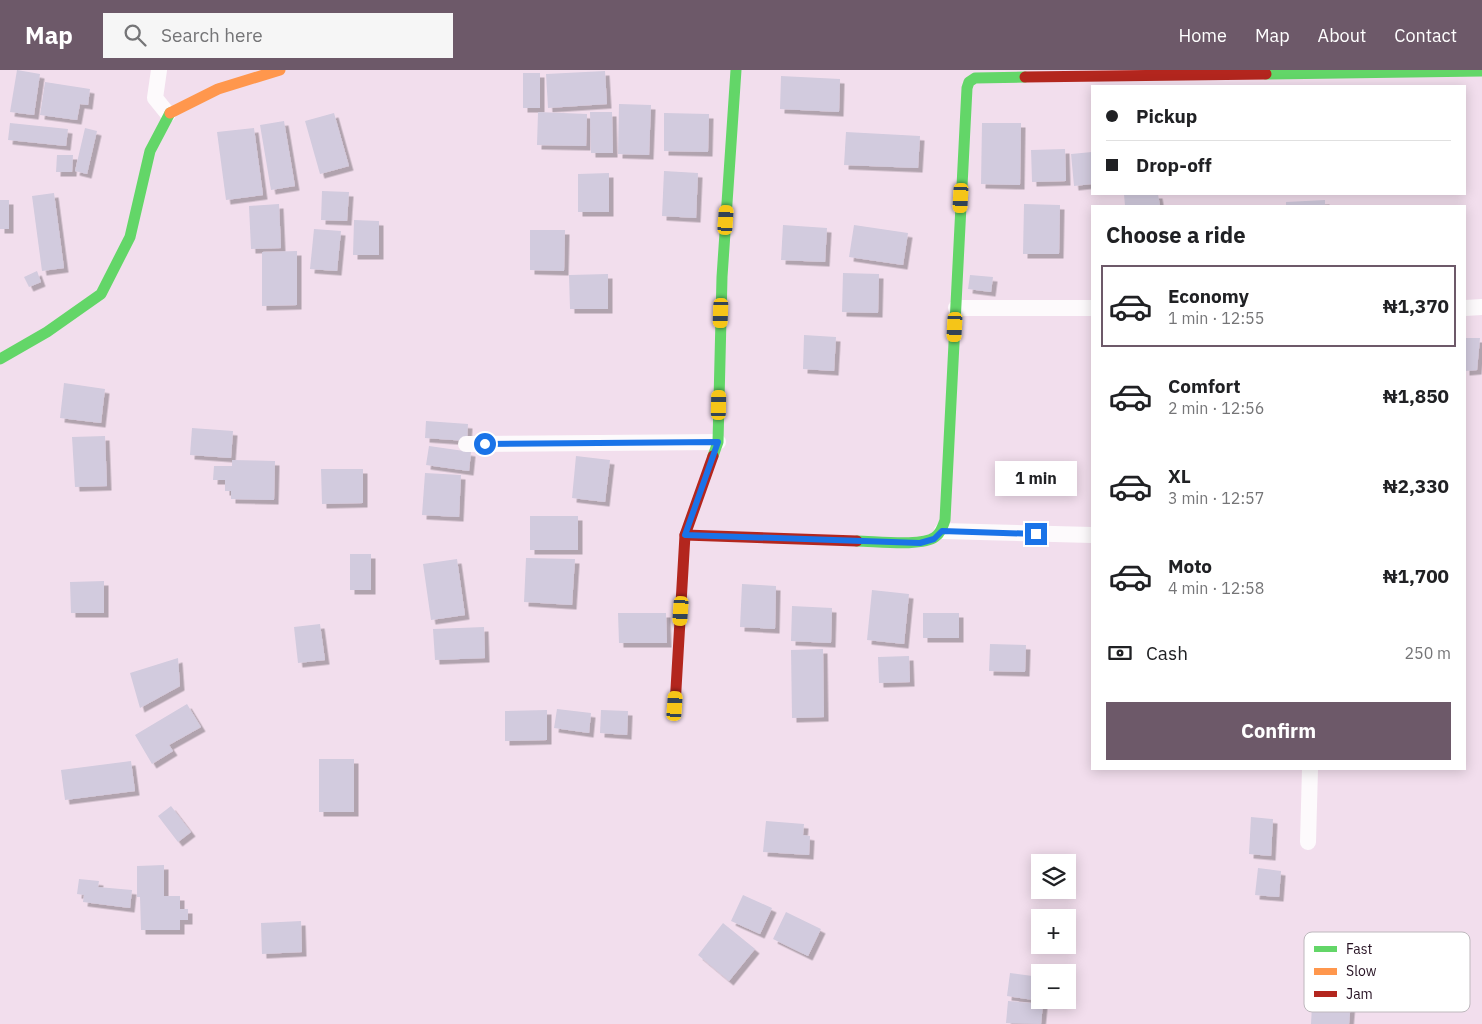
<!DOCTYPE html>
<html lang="en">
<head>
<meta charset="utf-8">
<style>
	body { margin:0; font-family:"IBM Plex Sans",sans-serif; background:#f6f6f6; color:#202124; height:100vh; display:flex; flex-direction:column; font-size:19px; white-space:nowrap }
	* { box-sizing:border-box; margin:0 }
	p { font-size:16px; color:#757577 }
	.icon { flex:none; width:28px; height:28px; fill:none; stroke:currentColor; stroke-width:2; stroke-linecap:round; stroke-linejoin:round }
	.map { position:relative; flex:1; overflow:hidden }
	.sheet { position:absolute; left:1091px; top:135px; width:375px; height:565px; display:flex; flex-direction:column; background:#fff; border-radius:0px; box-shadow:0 2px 12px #0003 }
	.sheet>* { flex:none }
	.guide { position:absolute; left:1091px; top:15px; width:375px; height:110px; border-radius:0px; box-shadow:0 2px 12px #0003; display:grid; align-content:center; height:110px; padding:0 15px; background:#fff }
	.buttons { position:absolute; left:1031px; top:784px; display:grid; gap:10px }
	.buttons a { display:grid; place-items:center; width:45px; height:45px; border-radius:0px; background:#fff; box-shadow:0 2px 12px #0003; font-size:25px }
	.end { position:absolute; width:22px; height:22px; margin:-11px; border:6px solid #1a73e8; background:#fff; box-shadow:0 0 0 2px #fff }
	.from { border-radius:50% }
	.bubble { position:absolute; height:35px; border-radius:0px; background:#fff; box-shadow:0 2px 12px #0003; font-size:16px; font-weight:700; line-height:35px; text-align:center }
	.car { position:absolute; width:15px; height:30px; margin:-15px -8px; border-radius:6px; box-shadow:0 0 4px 1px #0007; background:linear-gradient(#f5c518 24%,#345 0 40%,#f5c518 0 76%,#345 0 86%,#f5c518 0) }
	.guide b { display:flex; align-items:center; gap:18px; height:48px; font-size:19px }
	.guide b+b { border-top:1px solid #e0e0e0 }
	.guide i { width:12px; height:12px; background:#202124 }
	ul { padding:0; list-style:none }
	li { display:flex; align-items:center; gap:15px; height:82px; margin:0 10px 8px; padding:0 5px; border:2px solid transparent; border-radius:0px }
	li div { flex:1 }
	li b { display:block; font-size:19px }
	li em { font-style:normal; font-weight:700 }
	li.active { border-color:#6d5969 }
	li>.icon { width:45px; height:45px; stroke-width:1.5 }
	h2 { padding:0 15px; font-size:22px; line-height:60px }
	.pay { display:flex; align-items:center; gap:12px; height:55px; padding:0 15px; font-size:19px }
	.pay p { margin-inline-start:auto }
	.primary-button { display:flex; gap:10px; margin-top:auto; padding:10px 15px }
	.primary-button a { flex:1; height:58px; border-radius:0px; background:#6d5969; color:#fff; font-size:20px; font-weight:700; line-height:58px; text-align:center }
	header { display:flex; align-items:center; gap:30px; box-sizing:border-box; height:70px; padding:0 25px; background:#6d5969; color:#fff }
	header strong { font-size:24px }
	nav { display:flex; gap:28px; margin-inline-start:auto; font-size:18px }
	.search { width:350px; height:45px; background:#f6f6f6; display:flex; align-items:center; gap:12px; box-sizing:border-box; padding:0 18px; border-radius:0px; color:#757577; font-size:19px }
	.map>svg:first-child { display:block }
	.building { fill:#d2cbde; filter:url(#shadow) }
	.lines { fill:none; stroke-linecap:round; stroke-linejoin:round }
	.street { stroke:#fdfafc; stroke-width:16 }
	.fast { stroke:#63d668; stroke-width:11 }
	.slow { stroke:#ff974d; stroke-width:11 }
	.jam { stroke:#b3261e; stroke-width:11 }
	.route { stroke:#1a73e8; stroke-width:6 }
	.key { fill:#fff; stroke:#beb8bd; stroke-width:1 }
	.key-label { font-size:14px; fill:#261122 }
</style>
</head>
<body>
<header>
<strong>Map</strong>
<div class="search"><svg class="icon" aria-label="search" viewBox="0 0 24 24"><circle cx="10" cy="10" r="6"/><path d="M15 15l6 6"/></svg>Search here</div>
<nav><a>Home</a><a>Map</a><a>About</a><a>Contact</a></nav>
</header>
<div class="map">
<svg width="1482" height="954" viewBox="0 0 1482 954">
	<defs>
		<filter id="shadow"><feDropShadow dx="4.5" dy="4.5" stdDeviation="0" flood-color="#0004"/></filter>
	</defs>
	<rect width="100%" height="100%" fill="#f2deed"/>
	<g class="building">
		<polygon points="17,0 40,4 34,45 10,42"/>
		<polygon points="605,1 607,34 548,38 546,4"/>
		<rect x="523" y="3" width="17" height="35"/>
		<polygon points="781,6 840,9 839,42 780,39"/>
		<polygon points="45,12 90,19 88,35 80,34 77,50 40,45"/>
		<polygon points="619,34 651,35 649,85 618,84"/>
		<polygon points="538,42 587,44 586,76 537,75"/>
		<polygon points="590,42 612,42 613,83 591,83"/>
		<polygon points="334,43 349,96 320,104 305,51"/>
		<polygon points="664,43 709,44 708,82 664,81"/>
		<polygon points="284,51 295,116 271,120 260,55"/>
		<polygon points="10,53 68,59 66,76 8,70"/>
		<polygon points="982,53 1021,53 1020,115 981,114"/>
		<polygon points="85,58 97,61 87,104 75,101"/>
		<polygon points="254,58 263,125 226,130 217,62"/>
		<polygon points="846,62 920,66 918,98 844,95"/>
		<polygon points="1065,79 1066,111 1032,112 1031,80"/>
		<polygon points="1092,82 1092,114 1074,116 1071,84"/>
		<polygon points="57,85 73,85 72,102 56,102"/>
		<polygon points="664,101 698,103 696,148 662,146"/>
		<polygon points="609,103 609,142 578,142 578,104"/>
		<polygon points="322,121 349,122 347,151 321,150"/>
		<polygon points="54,123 64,198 42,201 32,126"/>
		<polygon points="1124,124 1158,124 1160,136 1125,136"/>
		<rect x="0" y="130" width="9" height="29"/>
		<polygon points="1325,130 1325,136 1286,136 1286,132"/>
		<polygon points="279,134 281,178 251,179 249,136"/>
		<polygon points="1024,134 1060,135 1059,184 1023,184"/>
		<polygon points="354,150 379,151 379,185 353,185"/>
		<polygon points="783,155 827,158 825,192 781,190"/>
		<polygon points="854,155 908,163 903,195 849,187"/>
		<polygon points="314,159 341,161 337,201 310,199"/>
		<polygon points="530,160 565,160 564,201 530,200"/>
		<polygon points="297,181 297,235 262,236 262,182"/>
		<polygon points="37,201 41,212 29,217 24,207"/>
		<polygon points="843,203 879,204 878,243 842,242"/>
		<polygon points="608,204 608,239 570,239 569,205"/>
		<polygon points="970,205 993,207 991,222 968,219"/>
		<polygon points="804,265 836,267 834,301 803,299"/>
		<polygon points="1465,268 1480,268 1477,300 1465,301"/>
		<polygon points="64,313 105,319 101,353 60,348"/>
		<polygon points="426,351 468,354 467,371 425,368"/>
		<polygon points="192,358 233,361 231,388 190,385"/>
		<polygon points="105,366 107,416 75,417 72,367"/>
		<polygon points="429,376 471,382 469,401 426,395"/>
		<polygon points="576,386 610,390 605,432 572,428"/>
		<polygon points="232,390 275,391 274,430 231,429 231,421 225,421 225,410 213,410 214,396 232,396"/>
		<polygon points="321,399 363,399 363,433 322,434"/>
		<polygon points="425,403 461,405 459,447 422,445"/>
		<rect x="530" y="446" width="48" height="34"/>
		<rect x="350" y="484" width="21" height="36"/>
		<polygon points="526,488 575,489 572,535 524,532"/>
		<polygon points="457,489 465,545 431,550 423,494"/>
		<polygon points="104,511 104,543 71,543 70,512"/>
		<polygon points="742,514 776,516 775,559 740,557"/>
		<polygon points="872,520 909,524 904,574 867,570"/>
		<polygon points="792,536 832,538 831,573 791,571"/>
		<polygon points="618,543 666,543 667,573 619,573"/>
		<rect x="923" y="543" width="36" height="25"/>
		<polygon points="320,554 325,590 298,593 294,557"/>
		<polygon points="484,557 485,588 435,590 433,559"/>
		<polygon points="990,574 1026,575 1025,602 989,601"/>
		<polygon points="823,579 824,647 792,648 791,580"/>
		<polygon points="909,586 910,612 879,613 878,587"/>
		<polygon points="178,588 180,616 140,638 130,603"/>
		<polygon points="187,634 201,657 169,675 173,681 152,694 135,665"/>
		<polygon points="557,639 591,643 589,663 554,658"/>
		<polygon points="547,640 547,670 505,671 505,641"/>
		<polygon points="601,640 628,641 627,665 600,663"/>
		<rect x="319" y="689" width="35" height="53"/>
		<polygon points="131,691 135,721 65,730 61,700"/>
		<polygon points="171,736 191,762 178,772 158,746"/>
		<polygon points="1251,747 1273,749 1271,786 1249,784"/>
		<polygon points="766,751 804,754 803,765 810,766 809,785 763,782"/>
		<polygon points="164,795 164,826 180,826 180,839 188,839 188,850 180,850 180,860 141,860 140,827 137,827 137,796"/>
		<polygon points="1258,798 1281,801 1279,827 1255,825"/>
		<polygon points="79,809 99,811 98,817 132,820 130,838 83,832 84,825 77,824"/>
		<polygon points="743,825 772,838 760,864 731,851"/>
		<polygon points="786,842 821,859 808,886 773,869"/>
		<polygon points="301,851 302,882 262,884 261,853"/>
		<polygon points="723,853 755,879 729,911 698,885"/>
		<polygon points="1010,903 1040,907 1040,931 1007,926"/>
		<polygon points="1313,917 1352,920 1349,954 1311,954"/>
		<polygon points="1008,931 1043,934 1041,954 1006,953"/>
	</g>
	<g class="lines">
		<g class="street">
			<polyline points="159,0 155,28 168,44"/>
			<polyline points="956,238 1092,238"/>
			<polyline points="1465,238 1482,237"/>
			<polyline points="466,374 718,372"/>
			<polyline points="942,461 1092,465"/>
			<polyline points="1308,772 1310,699"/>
		</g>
		<g class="fast">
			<polyline points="1266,4 1482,1"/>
			<polyline points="0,289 47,262 101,224 130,167 150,81 170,43"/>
			<polyline points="713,386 718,372 722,207 736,0"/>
			<path d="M 857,471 C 875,471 922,477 935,467 C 941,463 943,456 945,450 L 967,18 L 969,12 L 975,8 L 1025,7"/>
		</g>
		<polyline class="slow" points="170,43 218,19 280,0"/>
		<g class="jam">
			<polyline points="1025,7 1266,4"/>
			<polyline points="685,465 857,471"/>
			<polyline points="675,636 685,465 713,386"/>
		</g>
	</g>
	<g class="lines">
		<polyline class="route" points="485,374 718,372 685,465 920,473 934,469 942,461 1036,464"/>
	</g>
	<rect x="1304" y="862" width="166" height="80" rx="8" class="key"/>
	<rect x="1314" y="876" width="23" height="6" fill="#63d668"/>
	<rect x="1314" y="898" width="23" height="7" fill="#ff974d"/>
	<rect x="1314" y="921" width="23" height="6" fill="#b3261e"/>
	<g class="key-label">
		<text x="1346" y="884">Fast</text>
		<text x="1346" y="906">Slow</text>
		<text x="1346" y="929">Jam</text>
	</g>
</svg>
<div class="buttons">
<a><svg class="icon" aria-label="layers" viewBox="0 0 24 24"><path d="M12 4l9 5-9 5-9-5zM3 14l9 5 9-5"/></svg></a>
<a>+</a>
<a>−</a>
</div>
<i class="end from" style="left:485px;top:374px"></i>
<i class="end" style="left:1036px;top:464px"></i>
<div class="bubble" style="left:995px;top:391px;width:82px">1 min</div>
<i class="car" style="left:961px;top:128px;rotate:183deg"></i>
<i class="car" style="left:726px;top:150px;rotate:4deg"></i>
<i class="car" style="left:721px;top:243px;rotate:182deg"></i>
<i class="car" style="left:955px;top:257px;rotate:183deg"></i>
<i class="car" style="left:719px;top:335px;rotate:1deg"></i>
<i class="car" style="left:681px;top:541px;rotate:184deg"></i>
<i class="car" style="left:675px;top:636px;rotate:4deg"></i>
<div class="guide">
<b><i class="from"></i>Pickup</b>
<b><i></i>Drop-off</b>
</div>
<section class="sheet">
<h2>Choose a ride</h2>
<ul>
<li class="active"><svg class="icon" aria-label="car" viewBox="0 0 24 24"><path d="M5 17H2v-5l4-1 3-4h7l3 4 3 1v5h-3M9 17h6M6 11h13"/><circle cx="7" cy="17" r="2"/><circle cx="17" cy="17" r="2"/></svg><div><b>Economy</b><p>1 min · 12:55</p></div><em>₦1,370</em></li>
<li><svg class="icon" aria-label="car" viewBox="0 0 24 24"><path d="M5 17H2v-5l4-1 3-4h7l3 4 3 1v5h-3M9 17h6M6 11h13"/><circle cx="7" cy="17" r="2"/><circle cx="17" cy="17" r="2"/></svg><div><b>Comfort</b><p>2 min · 12:56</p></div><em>₦1,850</em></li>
<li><svg class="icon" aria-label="car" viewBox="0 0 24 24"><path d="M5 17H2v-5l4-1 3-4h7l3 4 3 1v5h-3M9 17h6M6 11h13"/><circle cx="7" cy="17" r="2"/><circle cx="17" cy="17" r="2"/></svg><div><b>XL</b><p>3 min · 12:57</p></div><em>₦2,330</em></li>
<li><svg class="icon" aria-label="car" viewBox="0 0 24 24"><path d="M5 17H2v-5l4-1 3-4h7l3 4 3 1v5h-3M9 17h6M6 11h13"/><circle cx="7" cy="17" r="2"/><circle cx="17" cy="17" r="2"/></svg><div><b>Moto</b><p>4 min · 12:58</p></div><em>₦1,700</em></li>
</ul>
<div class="pay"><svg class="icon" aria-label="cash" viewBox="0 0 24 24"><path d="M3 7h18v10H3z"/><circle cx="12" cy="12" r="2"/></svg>Cash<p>250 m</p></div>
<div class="primary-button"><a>Confirm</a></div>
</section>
</div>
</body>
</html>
